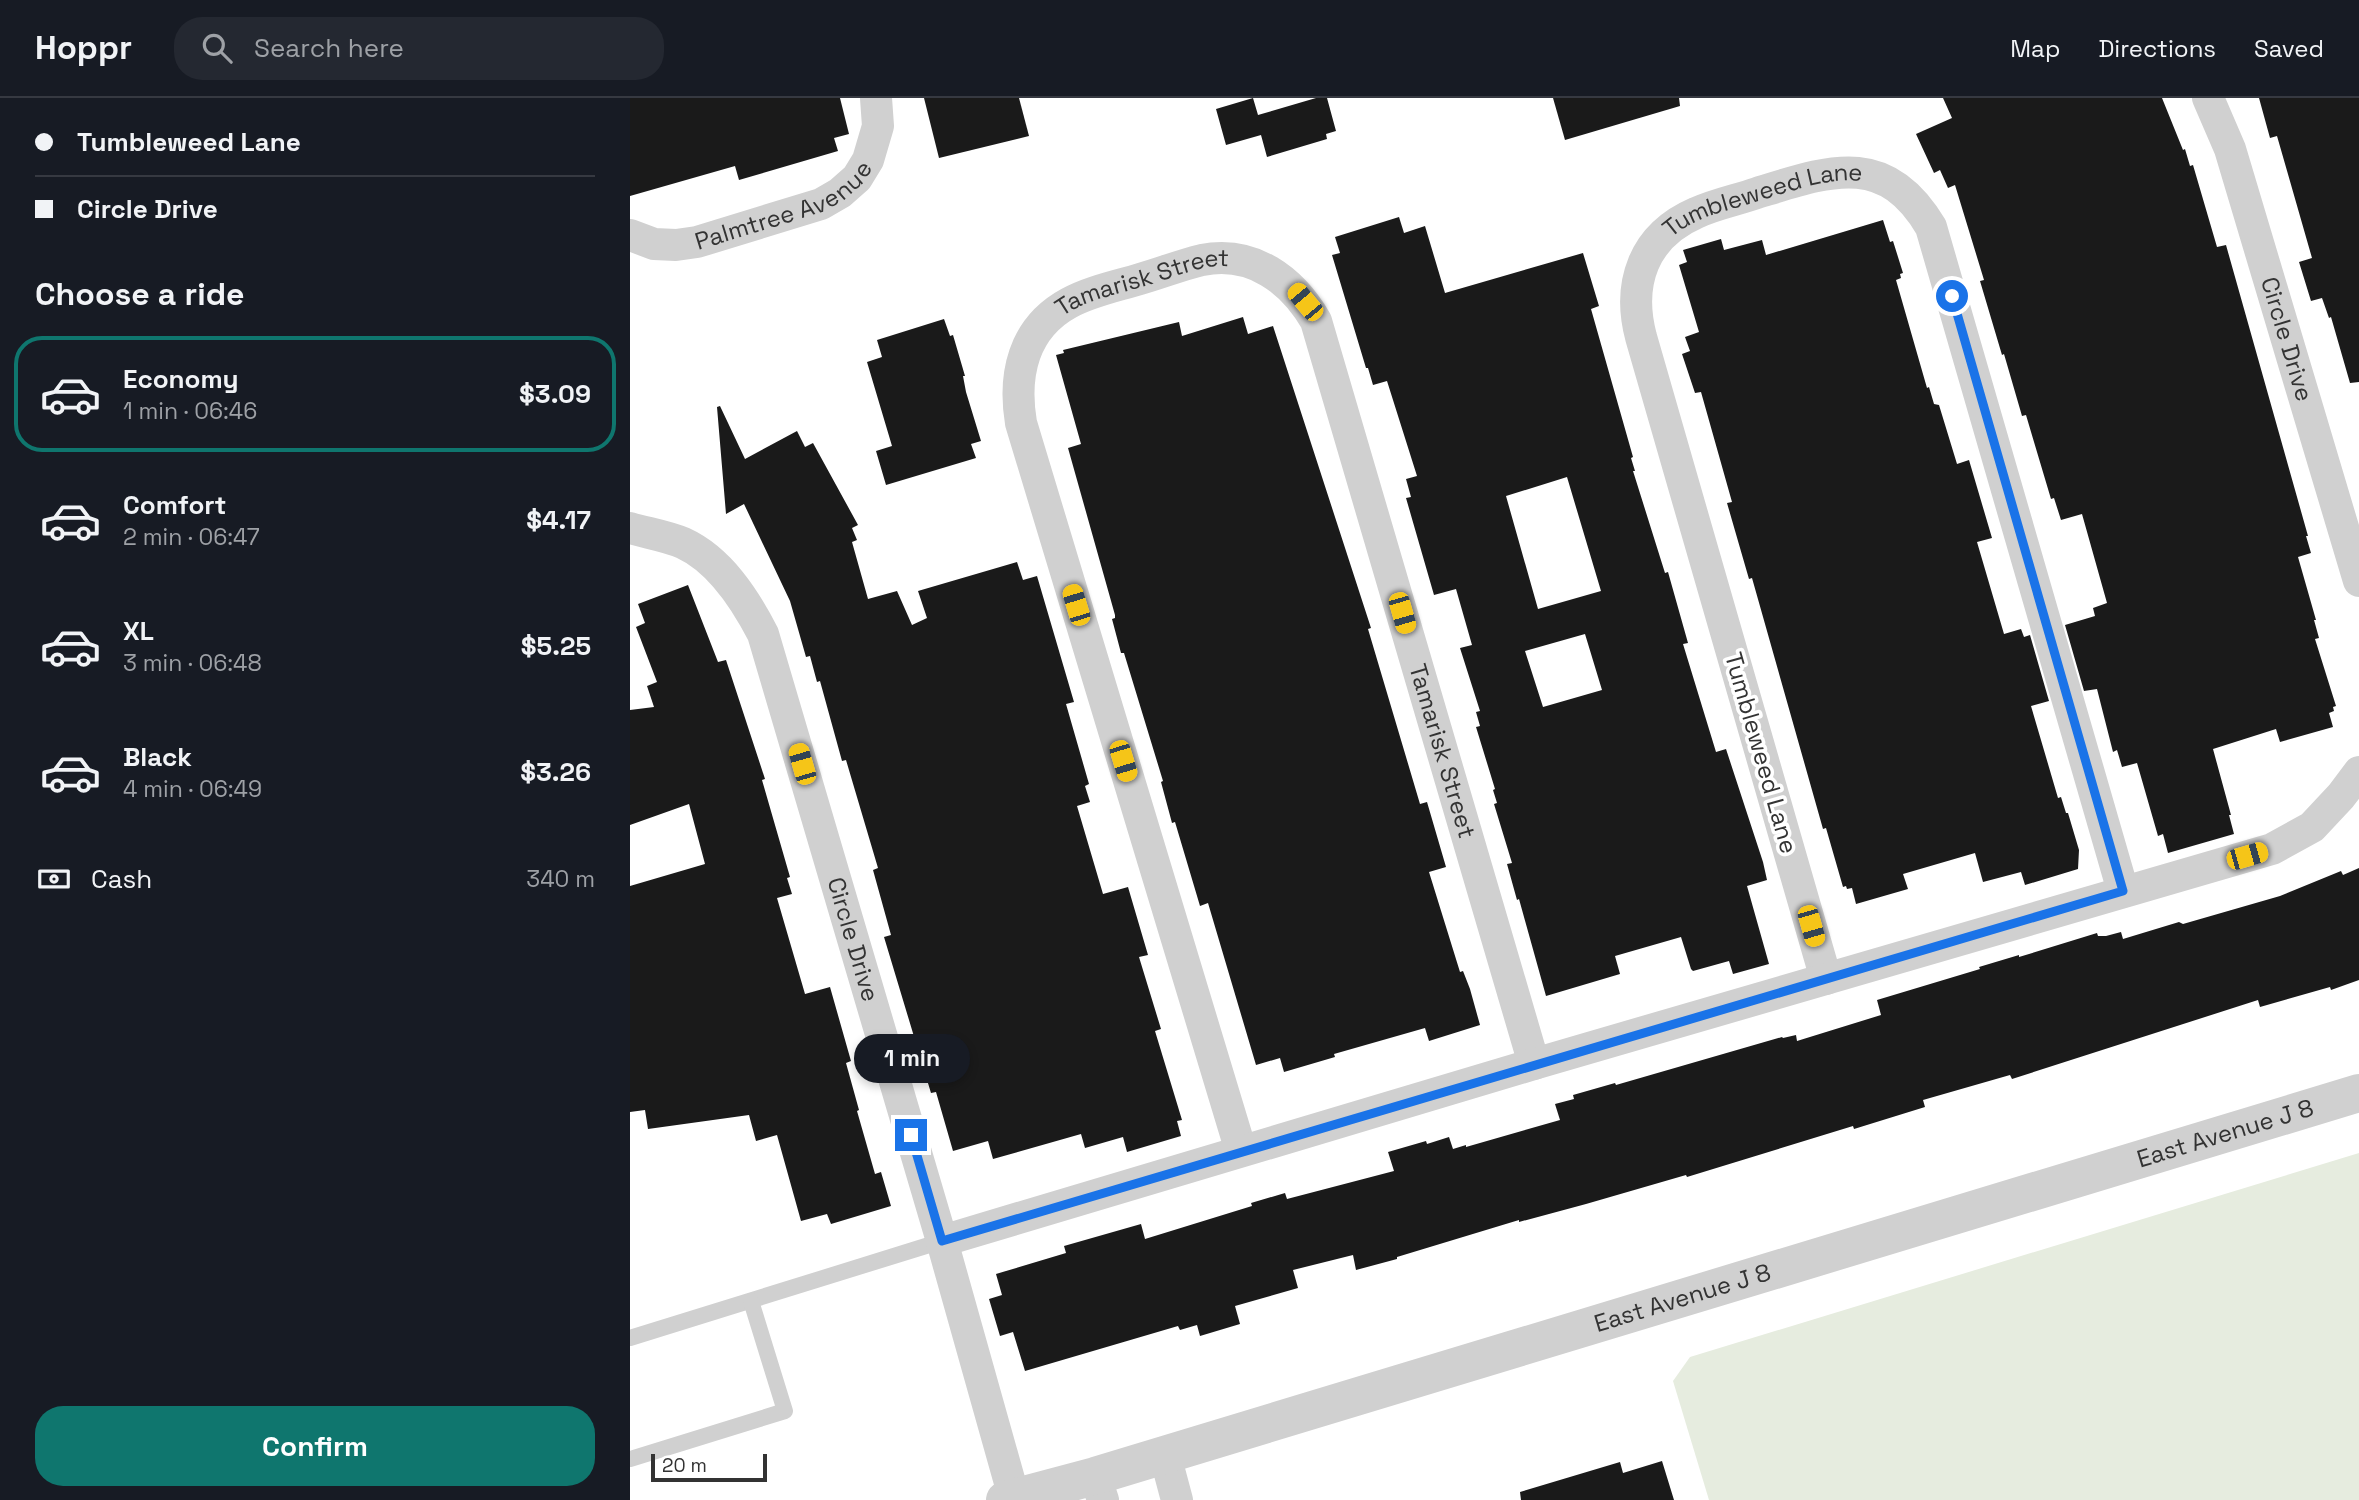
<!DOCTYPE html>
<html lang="en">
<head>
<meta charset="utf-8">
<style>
	body { margin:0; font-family:"Space Grotesk",sans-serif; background:#242831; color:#f1f3f6; height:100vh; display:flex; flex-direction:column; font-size:26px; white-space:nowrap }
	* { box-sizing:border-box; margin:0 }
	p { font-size:23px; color:#9ea1a6 }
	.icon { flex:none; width:38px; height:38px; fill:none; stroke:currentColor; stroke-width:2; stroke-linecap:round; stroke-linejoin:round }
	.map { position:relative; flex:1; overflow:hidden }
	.side { display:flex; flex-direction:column; background:#171b24; width:630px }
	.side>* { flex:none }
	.banner { display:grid; align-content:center; height:154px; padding:0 35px; background:#171b24 }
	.scale { position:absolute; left:21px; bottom:18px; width:116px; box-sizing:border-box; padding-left:7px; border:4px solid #333; border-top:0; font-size:19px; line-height:24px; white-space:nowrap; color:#333; -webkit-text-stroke:5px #fff; paint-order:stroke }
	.end { position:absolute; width:32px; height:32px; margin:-16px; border:9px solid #1a73e8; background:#fff; box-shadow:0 0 0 4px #fff }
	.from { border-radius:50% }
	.bubble { position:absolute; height:49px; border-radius:24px; background:#171b24; box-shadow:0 4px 10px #0003; font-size:23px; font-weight:700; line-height:49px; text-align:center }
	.car { position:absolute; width:21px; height:42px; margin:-21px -10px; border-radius:9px; box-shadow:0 0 5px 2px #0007; background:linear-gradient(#f5c518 24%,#345 0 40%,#f5c518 0 76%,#345 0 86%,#f5c518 0) }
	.banner b { display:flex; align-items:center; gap:24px; height:66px; font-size:26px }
	.banner b+b { border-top:2px solid #363941 }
	.banner i { width:18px; height:18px; background:#f1f3f6 }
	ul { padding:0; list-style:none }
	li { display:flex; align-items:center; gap:21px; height:116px; margin:0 14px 10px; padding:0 21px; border:4px solid transparent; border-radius:28px }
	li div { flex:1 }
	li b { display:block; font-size:26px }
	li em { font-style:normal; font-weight:700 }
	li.current { border-color:#0f766e }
	li>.icon { width:63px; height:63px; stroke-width:1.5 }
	h2 { padding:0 35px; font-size:32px; line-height:84px }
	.pay { display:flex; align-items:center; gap:18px; height:77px; padding:0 35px; font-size:26px }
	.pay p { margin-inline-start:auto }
	.primary-button { display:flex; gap:14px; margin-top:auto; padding:14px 35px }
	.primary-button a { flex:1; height:80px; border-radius:28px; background:#0f766e; color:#fff; font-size:28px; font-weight:700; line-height:80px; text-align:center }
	header { display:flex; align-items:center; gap:42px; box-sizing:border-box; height:98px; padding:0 35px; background:#171b24; border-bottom:2px solid #363941 }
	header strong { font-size:33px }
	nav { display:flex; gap:38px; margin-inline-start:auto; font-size:24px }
	.search { width:490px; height:63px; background:#242831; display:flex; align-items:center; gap:18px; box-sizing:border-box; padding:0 24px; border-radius:28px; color:#9ea1a6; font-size:26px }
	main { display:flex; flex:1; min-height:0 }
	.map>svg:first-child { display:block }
	.green { fill:#e6ecdf }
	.building { fill:#1a1a1a; fill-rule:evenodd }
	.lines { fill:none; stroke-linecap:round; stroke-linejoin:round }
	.service { stroke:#d0d0d0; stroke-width:16 }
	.minor { stroke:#d0d0d0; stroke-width:32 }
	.tertiary { stroke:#d0d0d0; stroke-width:38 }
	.route { stroke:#1a73e8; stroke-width:9 }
	.labels { text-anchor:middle; stroke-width:7; stroke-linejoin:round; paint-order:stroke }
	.street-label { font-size:24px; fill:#333; stroke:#fff }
</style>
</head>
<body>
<header>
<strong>Hoppr</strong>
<div class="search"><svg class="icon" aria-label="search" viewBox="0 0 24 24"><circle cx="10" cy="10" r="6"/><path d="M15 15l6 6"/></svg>Search here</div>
<nav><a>Map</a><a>Directions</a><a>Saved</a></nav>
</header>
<main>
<section class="side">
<div class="banner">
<b><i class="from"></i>Tumbleweed Lane</b>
<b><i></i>Circle Drive</b>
</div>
<h2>Choose a ride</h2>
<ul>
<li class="current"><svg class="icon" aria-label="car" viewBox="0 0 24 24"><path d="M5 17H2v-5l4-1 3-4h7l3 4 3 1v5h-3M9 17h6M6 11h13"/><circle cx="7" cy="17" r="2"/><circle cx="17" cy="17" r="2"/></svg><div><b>Economy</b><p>1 min · 06:46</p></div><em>$3.09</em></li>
<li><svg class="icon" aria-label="car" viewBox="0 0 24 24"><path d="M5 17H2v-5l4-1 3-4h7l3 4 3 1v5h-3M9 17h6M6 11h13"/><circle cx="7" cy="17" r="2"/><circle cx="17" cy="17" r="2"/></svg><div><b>Comfort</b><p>2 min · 06:47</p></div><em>$4.17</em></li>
<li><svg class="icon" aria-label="car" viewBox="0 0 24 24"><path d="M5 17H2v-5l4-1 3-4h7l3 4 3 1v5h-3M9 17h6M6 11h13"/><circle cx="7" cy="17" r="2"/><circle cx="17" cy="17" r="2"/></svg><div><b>XL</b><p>3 min · 06:48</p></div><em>$5.25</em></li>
<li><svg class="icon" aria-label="car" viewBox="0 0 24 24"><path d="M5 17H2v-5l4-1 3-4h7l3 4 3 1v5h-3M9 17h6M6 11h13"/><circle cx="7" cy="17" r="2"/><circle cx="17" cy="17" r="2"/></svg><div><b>Black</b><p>4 min · 06:49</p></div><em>$3.26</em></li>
</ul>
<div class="pay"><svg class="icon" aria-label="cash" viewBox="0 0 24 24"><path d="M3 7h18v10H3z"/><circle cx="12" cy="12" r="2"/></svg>Cash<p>340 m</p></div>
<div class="primary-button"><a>Confirm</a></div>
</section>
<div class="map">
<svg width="1729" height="1402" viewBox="0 0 1729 1402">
	<rect width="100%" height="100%" fill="#fff"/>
	<polygon class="green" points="1729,1055 1729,1402 1079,1402 1043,1283 1060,1259"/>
	<g class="building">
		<polygon points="0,0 210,0 219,36 204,40 208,53 109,82 105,68 0,98"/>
		<polygon points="294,0 389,0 399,38 309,60"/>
		<polygon points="623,0 628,17 686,0 697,0 706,33 696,36 697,41 637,59 631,37 596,47 586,11"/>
		<polygon points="923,0 1049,0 1050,8 935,42"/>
		<polygon points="1313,0 1532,0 1553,52 1555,51 1560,68 1563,67 1587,149 1596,147 1678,438 1676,438 1681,455 1668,459 1686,522 1684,522 1689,540 1685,541 1706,608 1703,609 1704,613 1699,615 1703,629 1650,644 1646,631 1583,651 1601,717 1599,717 1604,736 1538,755 1533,736 1528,738 1507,665 1492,669 1487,652 1483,654 1467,591 1454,593 1435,527 1465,518 1463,510 1477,505 1452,416 1431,422 1424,400 1421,401 1396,317 1392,318 1374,256 1372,257 1350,183 1354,182 1325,87 1318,90 1310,72 1304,75 1286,36 1322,20"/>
		<polygon points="1629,0 1729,0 1729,284 1720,285 1701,219 1699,220 1692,200 1681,203 1669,164 1682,160 1647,38 1640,40"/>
		<path d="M 769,119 L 774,135 L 795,128 L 815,195 L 953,155 L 969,208 L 961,211 L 1003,359 L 1001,360 L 1005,373 L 1003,373 L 1035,475 L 1038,474 L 1058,545 L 1053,546 L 1086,654 L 1096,651 L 1133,764 L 1137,782 L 1117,788 L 1139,866 L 1103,876 L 1099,863 L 1063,873 L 1061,871 L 1051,839 L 985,858 L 990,876 L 916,898 L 889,801 L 887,802 L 877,766 L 882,765 L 864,706 L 867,705 L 863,692 L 865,691 L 846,629 L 850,628 L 846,614 L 850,613 L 830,550 L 842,547 L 826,491 L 804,497 L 776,400 L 781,399 L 776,381 L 787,378 L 757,283 L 743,287 L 738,270 L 736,270 L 702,157 L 710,155 L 705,139 ZM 937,379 L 971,493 L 908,511 L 876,398 ZM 955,536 L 972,592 L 913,609 L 895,553 Z"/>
		<polygon points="1253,122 1260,144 1263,143 1273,175 1270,176 1271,180 1266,182 1297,290 1299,289 1304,306 1309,307 1327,366 1339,362 1362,440 1347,444 1374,536 1391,531 1394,539 1400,537 1419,603 1401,608 1428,700 1431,699 1436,715 1438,715 1449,752 1448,771 1395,787 1391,774 1353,784 1345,755 1273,776 1278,791 1226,806 1222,790 1217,791 1216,788 1213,789 1196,730 1193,731 1122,480 1119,481 1097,405 1102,404 1071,294 1065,295 1052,256 1060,253 1055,239 1069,234 1049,167 1057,164 1053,152 1091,141 1094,152 1132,142 1136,157"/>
		<polygon points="613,219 618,236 643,228 741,530 738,531 790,706 797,704 816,769 799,774 830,874 833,873 840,891 850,927 799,943 795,930 704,956 705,959 654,974 650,960 626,967 578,805 570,808 545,724 542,725 531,684 533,683 494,555 491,555 482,521 485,520 485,517 438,350 451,346 426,257 434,255 433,252 549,224 552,238"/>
		<polygon points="314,221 320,238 323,237 335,278 333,278 336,294 351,343 341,346 346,360 256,387 246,353 262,348 237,264 252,259 247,242"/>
		<polygon points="90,308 115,361 167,333 175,349 183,345 228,427 222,430 227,442 222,444 238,501 267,493 282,527 297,520 288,493 387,464 393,482 407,478 444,604 436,606 459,686 455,688 460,704 447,708 473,796 498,789 518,857 509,859 531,931 525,933 552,1022 547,1023 551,1038 497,1054 493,1039 455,1050 451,1036 363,1061 358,1043 323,1053 306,994 301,995 254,839 261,837 243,772 248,770 216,662 212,663 190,583 187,584 180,558 176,559 160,503 114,406 96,416 87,309"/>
		<polygon points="58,487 88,564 96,562 135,681 132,682 160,779 157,780 162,796 147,800 175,896 200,889 221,963 216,965 229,1012 227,1013 245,1076 251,1074 261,1108 201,1126 197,1116 171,1123 147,1037 126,1043 119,1017 18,1031 15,1012 0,1014 0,788 75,766 59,706 0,727 0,612 24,609 17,588 27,584 6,529 15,525 8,506"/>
		<polygon points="1729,770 1729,882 1701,892 1700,889 1630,909 1628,902 1382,981 1380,977 1293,1002 1295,1009 1224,1031 1223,1028 1057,1079 1056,1077 956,1106 889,1124 889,1122 767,1159 767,1161 726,1172 723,1157 663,1172 668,1190 605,1208 610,1226 570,1238 567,1227 550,1232 548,1228 395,1273 383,1234 370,1238 359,1201 372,1197 366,1176 436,1155 434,1148 511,1126 515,1141 622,1108 621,1105 655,1095 657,1101 764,1073 758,1054 796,1043 797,1046 819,1039 823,1051 836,1047 836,1049 930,1022 925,1006 944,1001 943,997 985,985 986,987 1152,939 1153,940 1166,937 1167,943 1251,917 1247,902 1350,871 1349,869 1389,857 1389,859 1467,835 1468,838 1476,838 1491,834 1493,841 1549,824 1553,826 1650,798 1711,773 1713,777"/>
		<polygon points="1032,1363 1044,1402 891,1402 890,1394 990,1364 993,1375"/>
	</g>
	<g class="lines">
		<g class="service">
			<polyline points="0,1240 312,1143"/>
			<polyline points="0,1361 155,1313 121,1203"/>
		</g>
		<g class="minor">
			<path id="s1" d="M 1578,0 L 1600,51 L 1729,483"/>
			<path id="s2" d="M 0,137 L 24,146 L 46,147 L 67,144 L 191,106 L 210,95 L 227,80 L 238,62 L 248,28 L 246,0"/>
			<path id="s3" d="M 0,430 C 17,435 37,438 53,445 C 90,462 115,501 133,536 L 312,1143 L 384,1399"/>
			<path id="s4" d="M 1196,881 L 1011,239 C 997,186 1013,138 1066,115 C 1085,106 1107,102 1127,95 C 1199,73 1255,51 1301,129 L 1493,793"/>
			<path id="s5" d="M 611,1053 L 391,325 C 383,277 393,230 439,205 C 461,193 487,188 510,181 C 531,175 551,167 572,162 C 623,152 662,182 686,223 L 904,966"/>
			<polyline points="312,1143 904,966 1642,751 1682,729 1711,698 1729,674"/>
			<polyline points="535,1357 547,1402"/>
			<polyline points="465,1378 473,1402"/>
		</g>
		<path class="tertiary" id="s6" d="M 375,1402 L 465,1378 L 1729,995"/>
	</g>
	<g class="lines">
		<polyline class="route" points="281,1037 312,1143 1493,793 1322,198"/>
	</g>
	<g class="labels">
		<g class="street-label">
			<text dy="8" stroke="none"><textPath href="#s2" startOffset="164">Palmtree Avenue</textPath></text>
			<text dy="8" stroke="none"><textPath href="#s4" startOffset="886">Tumbleweed Lane</textPath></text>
			<text dy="8" stroke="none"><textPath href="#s5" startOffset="976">Tamarisk Street</textPath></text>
			<text dy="8" stroke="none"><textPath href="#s1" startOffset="254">Circle Drive</textPath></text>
			<text dy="8" stroke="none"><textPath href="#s5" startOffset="1626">Tamarisk Street</textPath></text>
			<text transform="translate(1131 655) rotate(74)" y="8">Tumbleweed Lane</text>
			<text dy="8" stroke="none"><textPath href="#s3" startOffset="497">Circle Drive</textPath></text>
			<text dy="8" stroke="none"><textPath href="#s6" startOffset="1274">East Avenue J 8</textPath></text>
			<text dy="8" stroke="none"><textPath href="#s6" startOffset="707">East Avenue J 8</textPath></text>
		</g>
	</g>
</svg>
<div class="scale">20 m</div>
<i class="end from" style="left:1322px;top:198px"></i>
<i class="end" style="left:281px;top:1037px"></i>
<div class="bubble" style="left:224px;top:936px;width:116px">1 min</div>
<i class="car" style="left:675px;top:204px;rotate:320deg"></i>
<i class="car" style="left:446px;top:507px;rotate:343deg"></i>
<i class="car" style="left:772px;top:515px;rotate:164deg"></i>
<i class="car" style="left:493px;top:663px;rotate:163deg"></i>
<i class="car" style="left:172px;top:666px;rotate:344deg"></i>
<i class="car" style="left:1617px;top:758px;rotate:74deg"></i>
<i class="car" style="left:1181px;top:828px;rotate:164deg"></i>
</div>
</main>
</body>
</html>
